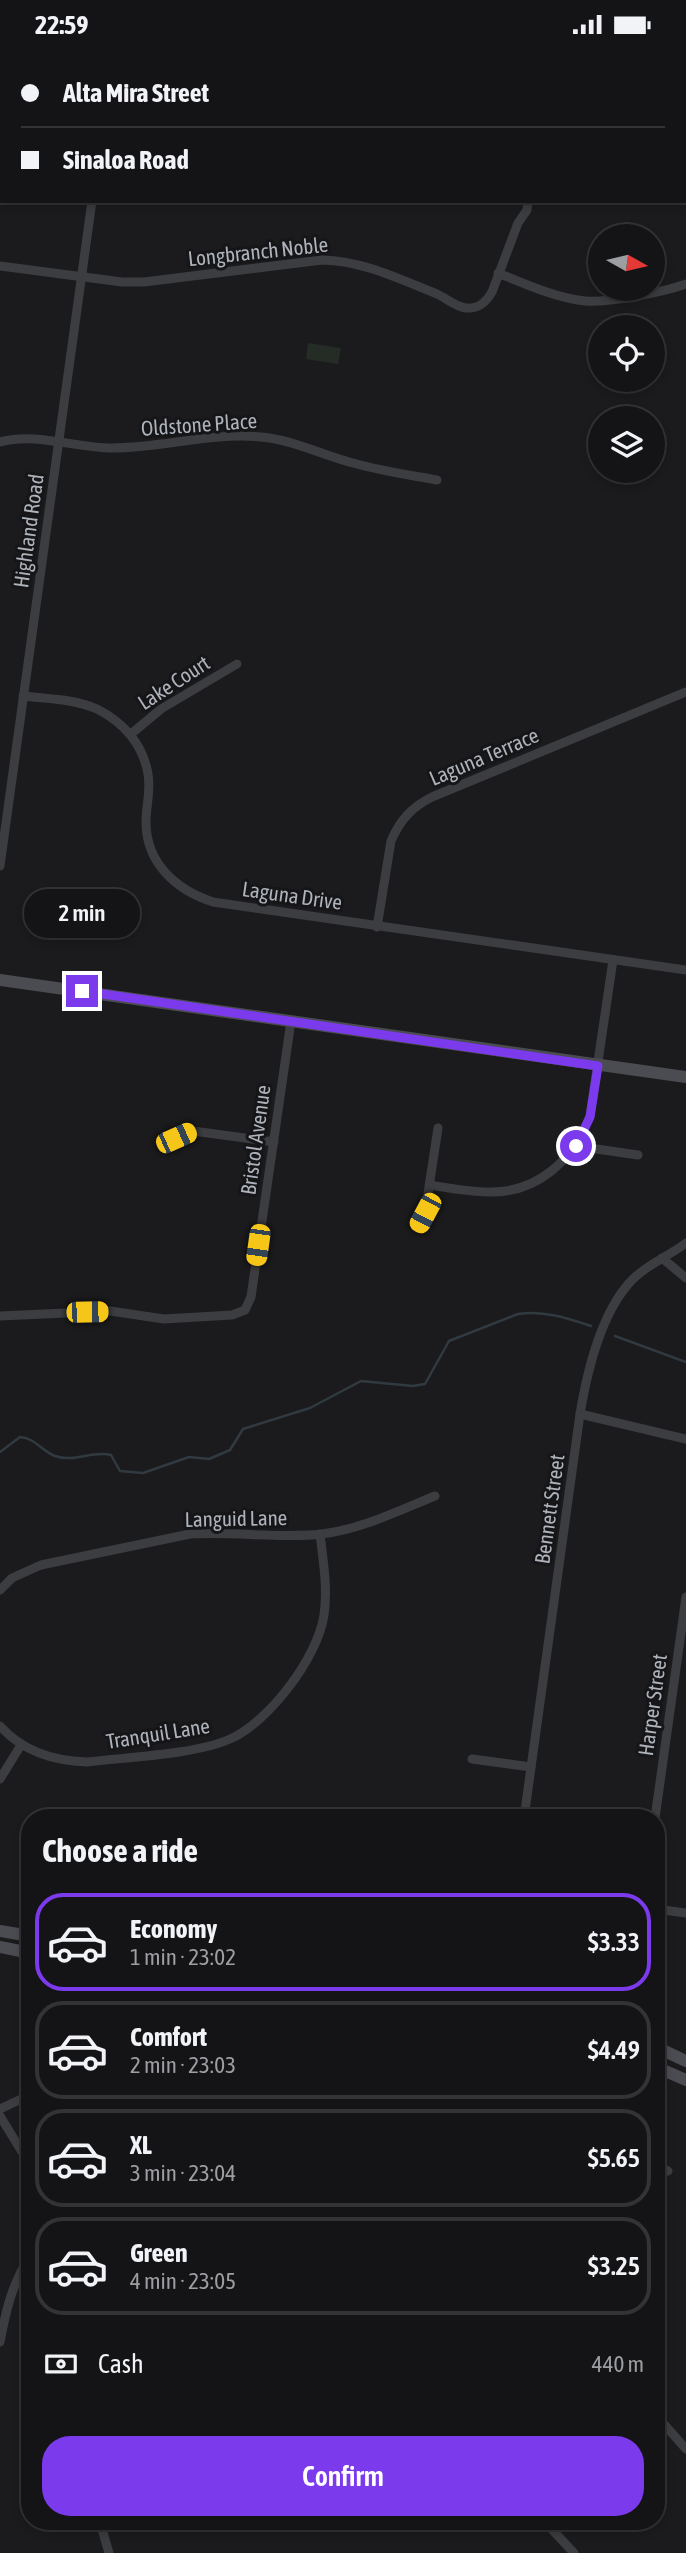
<!DOCTYPE html>
<html lang="en">
<head>
<meta charset="utf-8">
<style>
	body { margin:0; font-family:"Asap Condensed",sans-serif; background:#212123; color:#f1f3f6; height:100vh; display:flex; flex-direction:column; font-size:26px; white-space:nowrap }
	* { box-sizing:border-box; margin:0 }
	p { font-size:23px; color:#9d9ea1 }
	.icon { flex:none; width:38px; height:38px; fill:none; stroke:currentColor; stroke-width:2; stroke-linecap:round; stroke-linejoin:round }
	.map { position:relative; flex:1; overflow:hidden }
	.panel { position:absolute; left:21px; top:1760px; width:644px; height:721px; display:flex; flex-direction:column; background:#141416; border-radius:28px; box-shadow:0 4px 10px #0003,0 0 0 2px #333335 }
	.panel>* { flex:none }
	.guide { position:absolute; left:0px; top:0px; width:686px; height:154px; box-shadow:0 4px 10px #0003,0 0 0 2px #333335; display:grid; align-content:center; height:154px; padding:0 21px; background:#141416 }
	.needle { width:46px; rotate:98deg }
	.tools { position:absolute; left:588px; top:175px; display:grid; gap:14px }
	.tools a { display:grid; place-items:center; width:77px; height:77px; border-radius:50%; background:#141416; box-shadow:0 4px 10px #0003,0 0 0 2px #333335; font-size:35px }
	.end { position:absolute; width:32px; height:32px; margin:-16px; border:9px solid #7c3aed; background:#fff; box-shadow:0 0 0 4px #fff }
	.from { border-radius:50% }
	.bubble { position:absolute; height:49px; border-radius:24px; background:#141416; box-shadow:0 4px 10px #0003,0 0 0 2px #333335; font-size:23px; font-weight:600; line-height:49px; text-align:center }
	.car { position:absolute; width:21px; height:42px; margin:-21px -10px; border-radius:9px; box-shadow:0 0 5px 2px #0007; background:linear-gradient(#f5c518 24%,#345 0 40%,#f5c518 0 76%,#345 0 86%,#f5c518 0) }
	.guide b { display:flex; align-items:center; gap:24px; height:66px; font-size:26px }
	.guide b+b { border-top:2px solid #333335 }
	.guide i { width:18px; height:18px; background:#f1f3f6 }
	ul { padding:0; list-style:none }
	li { display:flex; align-items:center; gap:21px; height:98px; margin:0 14px 10px; padding:0 7px; border:4px solid #333335; border-radius:28px }
	li div { flex:1 }
	li b { display:block; font-size:26px }
	li em { font-style:normal; font-weight:600 }
	li.on { border-color:#7c3aed }
	li>.icon { width:63px; height:63px; stroke-width:1.5 }
	h2 { padding:0 21px; font-size:32px; line-height:84px }
	.pay { display:flex; align-items:center; gap:18px; height:77px; padding:0 21px; font-size:26px }
	.pay p { margin-inline-start:auto }
	.primary-button { display:flex; gap:14px; margin-top:auto; padding:14px 21px }
	.primary-button a { flex:1; height:80px; border-radius:28px; background:#7c3aed; color:#fff; font-size:28px; font-weight:600; line-height:80px; text-align:center }
	.status { display:flex; justify-content:space-between; align-items:center; height:49px; padding:0 35px; background:#141416; direction:ltr }
	.status svg { height:19px; fill:currentColor }
	.map>svg:first-child { display:block }
	.green { fill:#252c25 }
	.lines { fill:none; stroke-linecap:round; stroke-linejoin:round }
	.stream { stroke:#313a40; stroke-width:2.5 }
	.street { stroke:#3c3d41; stroke-width:9 }
	.secondary { stroke:#4a4c51; stroke-width:12 }
	.route { stroke:#7c3aed; stroke-width:9 }
	.labels { text-anchor:middle; stroke-width:6; stroke-linejoin:round; paint-order:stroke }
	.street-label { font-size:21px; fill:#aeb3bb; stroke:#161618 }
</style>
</head>
<body>
<div class="status"><b>22:59</b><svg viewBox="0 0 49 12"><path d="M0 12V9h3v3zM5 12V6h3v6zM10 12V3h3v9zM15 12V0h3v12zM26 1h20v11H26zM47 4h2v5h-2z"/></svg></div>
<div class="map">
<svg width="686" height="2504" viewBox="0 0 686 2504">
	<rect width="100%" height="100%" fill="#1b1b1d"/>
	<g class="green">
		<polygon points="444,0 625,0 448,2"/>
		<polygon points="308,294 341,299 338,315 306,310"/>
	</g>
	<g class="lines">
		<g class="stream">
			<polyline points="615,1287 686,1313"/>
			<path d="M 0,1403 L 20,1388 C 35,1389 42,1402 55,1407 C 75,1414 92,1401 111,1406 L 120,1422 L 143,1424 L 189,1408 L 209,1410 L 230,1401 L 243,1380 L 310,1359 L 361,1332 L 413,1337 L 425,1335 L 449,1292 L 518,1265 C 543,1261 567,1269 591,1277"/>
		</g>
		<g class="street">
			<polyline points="113,2 114,0"/>
			<polyline points="684,52 686,52"/>
			<path d="M 0,217 L 122,233 L 144,233 L 322,211 C 364,212 399,230 437,245 C 446,249 456,258 466,259 C 479,260 486,253 492,243 L 518,174 L 527,161 L 528,152"/>
			<path d="M 498,224 C 525,235 556,249 585,252 C 608,254 664,243 686,235"/>
			<path d="M 0,393 C 36,383 75,399 112,399 C 162,399 211,383 261,388 C 294,391 322,406 353,414 C 381,422 410,426 437,431"/>
			<path d="M 23,647 C 47,650 75,650 97,660 C 123,673 143,695 148,725 C 151,741 146,757 146,773 C 146,814 176,841 213,853 L 686,921"/>
			<polyline points="131,685 161,660 237,615"/>
			<polyline points="0,817 92,152"/>
			<path d="M 377,878 L 391,792 C 400,771 412,758 432,748 L 686,643"/>
			<polyline points="175,1089 193,1082 274,1093"/>
			<polyline points="576,1097 638,1106"/>
			<path d="M 430,1136 C 449,1139 469,1143 489,1143 C 538,1144 573,1111 590,1067 L 613,911"/>
			<polyline points="417,1179 425,1164 438,1079"/>
			<polyline points="662,1209 686,1229"/>
			<polyline points="0,1267 110,1262 164,1270 232,1266 245,1261 251,1248 291,972"/>
			<polyline points="580,1365 686,1390"/>
			<path d="M 0,1541 L 12,1529 L 41,1516 L 190,1485 C 234,1482 278,1490 322,1485 C 362,1480 398,1462 435,1447"/>
			<path d="M 0,1677 C 23,1703 53,1712 87,1713 C 127,1708 194,1706 230,1690 C 269,1673 318,1608 324,1566 C 328,1539 323,1511 320,1485"/>
			<polyline points="472,1710 531,1718"/>
			<polyline points="0,1730 21,1696"/>
			<path d="M 524,1769 L 580,1365 C 587,1323 602,1261 633,1230 C 648,1215 669,1207 686,1194"/>
			<polyline points="655,1769 686,1548"/>
			<polyline points="656,1860 686,1864"/>
			<polyline points="0,2060 30,2046"/>
			<polyline points="0,2067 30,2116"/>
			<polyline points="656,2116 668,2122"/>
			<path d="M 0,2293 C 6,2261 12,2235 30,2207"/>
			<polyline points="656,2366 686,2400"/>
			<polyline points="100,2473 109,2504"/>
			<polyline points="545,2473 574,2504"/>
		</g>
		<g class="secondary">
			<polyline points="0,931 686,1028"/>
			<polyline points="0,1882 30,1887"/>
			<polyline points="0,1898 30,1904"/>
			<polyline points="656,1998 686,2012"/>
			<polyline points="656,2018 686,2031"/>
		</g>
	</g>
	<g class="lines">
		<polyline class="route" points="82,942 598,1017 590,1068 576,1097"/>
	</g>
	<g class="labels">
		<g class="street-label">
			<text transform="translate(258 203) rotate(-6)" y="7">Longbranch Noble</text>
			<text transform="translate(199 376) rotate(-4)" y="7">Oldstone Place</text>
			<text transform="translate(29 482) rotate(-82)" y="7">Highland Road</text>
			<text transform="translate(174 634) rotate(-33)" y="7">Lake Court</text>
			<text transform="translate(484 708) rotate(-23)" y="7">Laguna Terrace</text>
			<text transform="translate(292 847) rotate(8)" y="7">Laguna Drive</text>
			<text transform="translate(256 1091) rotate(-82)" y="7">Bristol Avenue</text>
			<text transform="translate(550 1460) rotate(-82)" y="7">Bennett Street</text>
			<text transform="translate(236 1470) rotate(-1)" y="7">Languid Lane</text>
			<text transform="translate(653 1656) rotate(-82)" y="7">Harper Street</text>
			<text transform="translate(158 1685) rotate(-9)" y="7">Tranquil Lane</text>
		</g>
	</g>
</svg>
<div class="tools">
<a><svg class="needle" viewBox="-14 -14 28 28"><path d="M0-13l5 13h-10z" fill="#e53935"/><path d="M0 13l5-13h-10z" fill="#9d9ea1"/></svg></a>
<a><svg class="icon" aria-label="locate" viewBox="0 0 24 24"><circle cx="12" cy="12" r="6"/><path d="M12 2v4M12 18v4M2 12h4M18 12h4"/></svg></a>
<a><svg class="icon" aria-label="layers" viewBox="0 0 24 24"><path d="M12 4l9 5-9 5-9-5zM3 14l9 5 9-5"/></svg></a>
</div>
<i class="end from" style="left:576px;top:1097px"></i>
<i class="end" style="left:82px;top:942px"></i>
<div class="bubble" style="left:24px;top:840px;width:116px">2 min</div>
<i class="car" style="left:176px;top:1089px;rotate:66deg"></i>
<i class="car" style="left:425px;top:1164px;rotate:208deg"></i>
<i class="car" style="left:258px;top:1196px;rotate:188deg"></i>
<i class="car" style="left:87px;top:1263px;rotate:89deg"></i>
<div class="guide">
<b><i class="from"></i>Alta Mira Street</b>
<b><i></i>Sinaloa Road</b>
</div>
<section class="panel">
<h2>Choose a ride</h2>
<ul>
<li class="on"><svg class="icon" aria-label="car" viewBox="0 0 24 24"><path d="M5 17H2v-5l4-1 3-4h7l3 4 3 1v5h-3M9 17h6M6 11h13"/><circle cx="7" cy="17" r="2"/><circle cx="17" cy="17" r="2"/></svg><div><b>Economy</b><p>1 min · 23:02</p></div><em>$3.33</em></li>
<li><svg class="icon" aria-label="car" viewBox="0 0 24 24"><path d="M5 17H2v-5l4-1 3-4h7l3 4 3 1v5h-3M9 17h6M6 11h13"/><circle cx="7" cy="17" r="2"/><circle cx="17" cy="17" r="2"/></svg><div><b>Comfort</b><p>2 min · 23:03</p></div><em>$4.49</em></li>
<li><svg class="icon" aria-label="car" viewBox="0 0 24 24"><path d="M5 17H2v-5l4-1 3-4h7l3 4 3 1v5h-3M9 17h6M6 11h13"/><circle cx="7" cy="17" r="2"/><circle cx="17" cy="17" r="2"/></svg><div><b>XL</b><p>3 min · 23:04</p></div><em>$5.65</em></li>
<li><svg class="icon" aria-label="car" viewBox="0 0 24 24"><path d="M5 17H2v-5l4-1 3-4h7l3 4 3 1v5h-3M9 17h6M6 11h13"/><circle cx="7" cy="17" r="2"/><circle cx="17" cy="17" r="2"/></svg><div><b>Green</b><p>4 min · 23:05</p></div><em>$3.25</em></li>
</ul>
<div class="pay"><svg class="icon" aria-label="cash" viewBox="0 0 24 24"><path d="M3 7h18v10H3z"/><circle cx="12" cy="12" r="2"/></svg>Cash<p>440 m</p></div>
<div class="primary-button"><a>Confirm</a></div>
</section>
</div>
</body>
</html>
